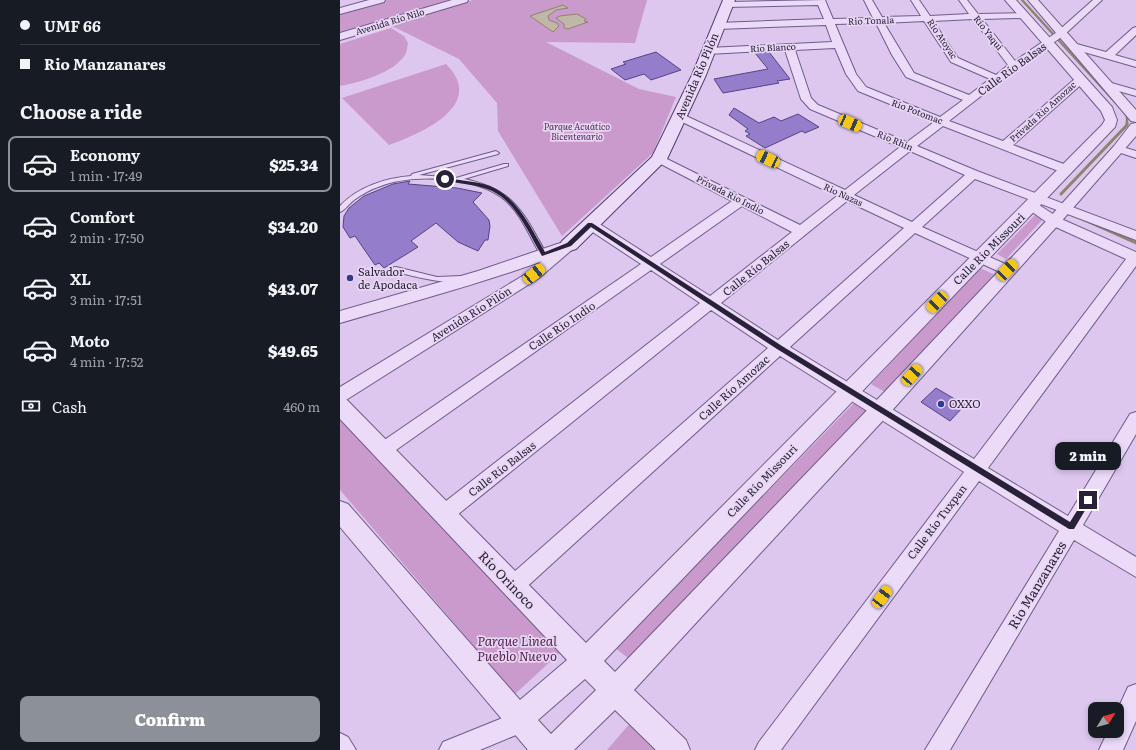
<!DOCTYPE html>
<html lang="en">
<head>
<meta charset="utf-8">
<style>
	body { margin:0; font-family:Literata,serif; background:#242831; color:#f1f3f6; height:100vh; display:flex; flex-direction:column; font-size:15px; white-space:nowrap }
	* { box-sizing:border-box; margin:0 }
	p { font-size:13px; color:#9ea1a6 }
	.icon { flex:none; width:22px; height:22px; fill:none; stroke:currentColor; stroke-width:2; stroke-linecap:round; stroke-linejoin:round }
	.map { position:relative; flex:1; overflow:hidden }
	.drawer { display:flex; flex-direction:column; background:#171b24; width:340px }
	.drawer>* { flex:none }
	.guide { display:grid; align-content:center; height:88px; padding:0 20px; background:#171b24 }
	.needle { width:26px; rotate:53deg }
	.controls { position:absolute; left:748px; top:702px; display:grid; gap:8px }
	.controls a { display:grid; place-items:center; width:36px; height:36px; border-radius:8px; background:#171b24; box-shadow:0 2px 6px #0003; font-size:20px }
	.end { position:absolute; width:18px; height:18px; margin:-9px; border:5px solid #292039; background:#fff; box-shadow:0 0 0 2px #fff }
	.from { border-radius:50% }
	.bubble { position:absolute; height:28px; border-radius:8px; background:#171b24; box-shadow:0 2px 6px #0003; font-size:13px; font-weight:800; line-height:28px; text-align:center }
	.car { position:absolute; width:12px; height:24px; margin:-12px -6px; border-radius:5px; box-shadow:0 0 3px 1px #0007; background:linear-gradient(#f5c518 24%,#345 0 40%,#f5c518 0 76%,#345 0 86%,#f5c518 0) }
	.guide b { display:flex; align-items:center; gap:14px; height:38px; font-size:15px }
	.guide b+b { border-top:1px solid #363941 }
	.guide i { width:10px; height:10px; background:#f1f3f6 }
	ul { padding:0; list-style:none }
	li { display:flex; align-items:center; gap:12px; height:56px; margin:0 8px 6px; padding:0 12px; border:2px solid transparent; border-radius:8px }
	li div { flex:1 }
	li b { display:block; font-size:15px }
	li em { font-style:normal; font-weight:800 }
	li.on { border-color:#8c9099 }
	li>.icon { width:36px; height:36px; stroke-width:1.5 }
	h2 { padding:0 20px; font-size:18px; line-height:48px }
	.pay { display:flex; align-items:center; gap:10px; height:44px; padding:0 20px; font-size:15px }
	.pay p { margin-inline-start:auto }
	.action { display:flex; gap:8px; margin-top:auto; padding:8px 20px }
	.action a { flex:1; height:46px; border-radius:8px; background:#8c9099; color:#fff; font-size:16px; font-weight:800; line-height:46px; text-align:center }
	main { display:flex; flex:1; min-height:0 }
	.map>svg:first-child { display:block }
	.green { fill:#cb9acc }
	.water { fill:#c1b7a8; stroke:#90836e }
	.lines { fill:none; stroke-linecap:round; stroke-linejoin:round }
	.stream-far1 { stroke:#90836e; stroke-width:2.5 }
	.stream { stroke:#90836e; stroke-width:3 }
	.building { fill:#947dcb; stroke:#554387 }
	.service-casing { stroke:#6e5c89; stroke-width:2 }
	.minor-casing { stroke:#6e5c89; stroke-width:2 }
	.tertiary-casing { stroke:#6e5c89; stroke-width:2 }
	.secondary-casing { stroke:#503f6b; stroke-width:2 }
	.service { fill:#ebdaf8; fill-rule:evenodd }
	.minor { fill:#ebdaf8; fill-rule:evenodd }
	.tertiary { fill:#ebdaf8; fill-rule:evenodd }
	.secondary { fill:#ebdaf8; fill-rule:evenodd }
	.route { fill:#292039 }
	.poi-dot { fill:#2e3b96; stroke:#e8d6f5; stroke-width:1.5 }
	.labels { text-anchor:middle; stroke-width:3.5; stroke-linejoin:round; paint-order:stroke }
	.far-street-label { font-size:9px; fill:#292039; stroke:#e8d6f5 }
	.far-park-label { font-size:9px; font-style:italic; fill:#55274f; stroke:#e8d6f5 }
	.street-label { font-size:11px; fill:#292039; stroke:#e8d6f5 }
	.poi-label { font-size:11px; fill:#292039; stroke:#e8d6f5; text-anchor:start }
	.near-street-label { font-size:13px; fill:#292039; stroke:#e8d6f5 }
	.near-park-label { font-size:13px; font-style:italic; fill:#55274f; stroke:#e8d6f5 }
</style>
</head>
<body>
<main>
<section class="drawer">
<div class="guide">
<b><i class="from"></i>UMF 66</b>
<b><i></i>Rio Manzanares</b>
</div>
<h2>Choose a ride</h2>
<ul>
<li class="on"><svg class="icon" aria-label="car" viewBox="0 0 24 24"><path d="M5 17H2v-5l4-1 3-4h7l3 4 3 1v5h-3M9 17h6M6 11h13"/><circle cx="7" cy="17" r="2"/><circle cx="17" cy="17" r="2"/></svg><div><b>Economy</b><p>1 min · 17:49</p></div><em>$25.34</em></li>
<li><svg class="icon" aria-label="car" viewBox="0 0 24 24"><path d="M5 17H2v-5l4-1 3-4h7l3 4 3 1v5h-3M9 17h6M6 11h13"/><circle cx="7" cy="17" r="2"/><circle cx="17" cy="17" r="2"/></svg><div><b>Comfort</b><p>2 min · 17:50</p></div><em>$34.20</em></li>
<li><svg class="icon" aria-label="car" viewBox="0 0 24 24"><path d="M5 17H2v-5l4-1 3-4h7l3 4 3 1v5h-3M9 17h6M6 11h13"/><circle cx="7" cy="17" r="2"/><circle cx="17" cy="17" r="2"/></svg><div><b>XL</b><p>3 min · 17:51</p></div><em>$43.07</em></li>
<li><svg class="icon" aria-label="car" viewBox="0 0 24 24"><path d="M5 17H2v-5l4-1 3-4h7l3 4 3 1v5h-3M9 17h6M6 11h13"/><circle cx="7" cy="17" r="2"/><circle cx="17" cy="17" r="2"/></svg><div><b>Moto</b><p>4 min · 17:52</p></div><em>$49.65</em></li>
</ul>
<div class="pay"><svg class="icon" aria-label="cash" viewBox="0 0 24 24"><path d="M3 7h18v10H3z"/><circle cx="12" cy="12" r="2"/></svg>Cash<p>460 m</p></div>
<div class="action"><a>Confirm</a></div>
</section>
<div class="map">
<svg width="796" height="750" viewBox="0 0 796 750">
	<rect width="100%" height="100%" fill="#ddc7ee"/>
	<g class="green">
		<polygon points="47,0 120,0 0,36 0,14"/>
		<polygon points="133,0 307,0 295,43 206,42 299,89 336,97 313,153 222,236 158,131 157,103 119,59 50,25"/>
		<path d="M 51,28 L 64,36 L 68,43 C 67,47 67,52 65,55 C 53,73 21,82 0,86 L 0,44 Z"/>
		<path d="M 106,64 C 147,105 82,133 49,145 L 2,98 Z"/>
		<polygon points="697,213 703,219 666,259 657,254"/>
		<polygon points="640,268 655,275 545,392 531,384"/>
		<polygon points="516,401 528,408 288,658 275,648"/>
		<polygon points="0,420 223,650 175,694 0,490"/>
		<polygon points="292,721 319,750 267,750"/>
	</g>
	<g class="water">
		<polygon points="223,5 228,8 216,10 208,16 209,20 217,23 219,26 213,32 190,16"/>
		<polygon points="237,14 246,19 244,21 248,22 228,29 224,28 224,24 216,18 220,16"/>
	</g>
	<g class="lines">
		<g class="stream-far1">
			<polyline points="682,0 775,102"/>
			<polyline points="785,113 787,115 787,124"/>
		</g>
		<g class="stream">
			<polyline points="721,194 787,125 787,123"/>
			<polyline points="740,218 796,243"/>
		</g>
	</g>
	<g class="building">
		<polygon points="316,52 341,70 311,80 304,74 285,80 271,69 286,64 283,62"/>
		<polygon points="429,52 450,79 437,81 439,83 383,93 374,79 428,69 415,53"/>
		<polygon points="394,108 419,123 434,117 441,121 458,114 479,127 465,133 462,131 425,148 406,136 410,134 405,131 408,129 389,115"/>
		<polygon points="70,181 68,184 117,188 142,193 133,202 149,220 150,226 148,240 145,240 138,251 118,242 96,223 71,241 78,247 44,268 39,263 35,265 15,236 10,238 3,227 4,216 9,208 24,196 53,184"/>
		<polygon points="596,388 625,405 610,421 581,402"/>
	</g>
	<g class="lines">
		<g class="service-casing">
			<g id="service">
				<path d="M 156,151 L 159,153 L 158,154 L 79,175 L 116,178 L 164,164 L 168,164 L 168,166 L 124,179 C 175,189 184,214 207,255 L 206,257 L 202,257 C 190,238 182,215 165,200 C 136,176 72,173 38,187 C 29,190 21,195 14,200 C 9,204 5,210 0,212 L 0,206 C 18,187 45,178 71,176 L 72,174 Z"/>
				<path d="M 54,267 L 56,267 L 97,277 L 122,276 L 126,278 C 114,288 68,275 54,271 L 53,269 Z"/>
			</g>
		</g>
		<g class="minor-casing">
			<g id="minor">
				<path d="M 485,0 L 493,19 L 533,18 L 524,0 L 532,0 L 542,17 L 581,16 L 571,0 L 579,0 L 590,16 L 629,14 L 619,0 L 627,0 L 638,14 L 686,13 L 687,15 L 683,18 L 642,19 L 675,61 L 717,32 L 753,0 L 762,0 L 723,36 L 677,68 L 609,121 L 663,141 L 736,78 L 744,78 L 745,80 L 744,82 L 673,145 L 729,166 L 731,169 L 729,172 L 721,172 L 603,126 L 577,146 L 637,171 L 796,231 L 796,240 L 635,179 L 582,227 L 672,267 L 674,270 L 672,273 L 662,273 L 575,233 L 450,347 L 634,459 L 786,259 L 709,224 L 688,209 L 686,206 L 688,203 L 696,203 L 719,218 L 796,252 L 796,266 L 648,468 L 728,516 L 790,414 L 796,412 L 796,434 L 743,525 L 796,557 L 796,577 L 734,540 L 610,750 L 585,750 L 719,531 L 639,481 L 441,750 L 415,750 L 419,742 L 624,472 L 440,356 L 180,593 L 173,596 L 166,593 L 163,586 L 166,579 L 428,348 L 371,310 L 111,520 L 104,522 L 97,520 L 95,514 L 97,508 L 360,303 L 311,270 L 49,455 L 43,457 L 37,455 L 34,450 L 37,445 L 301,264 L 245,227 L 244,224 L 245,221 L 255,221 L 311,257 L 392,201 L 315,161 L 313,159 L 315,157 L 323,157 L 460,225 L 497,196 L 336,119 L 335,117 L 336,115 L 344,115 L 505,190 L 560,147 L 470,109 L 461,99 L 445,50 L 368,54 L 363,51 L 368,48 L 492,42 L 486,25 L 378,29 L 373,26 L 378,23 L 484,19 L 478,5 L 386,7 L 386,3 L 389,2 ZM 633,19 L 668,65 L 656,75 L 618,58 L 593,21 ZM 584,21 L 611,62 L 650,79 L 629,95 L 574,73 L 544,23 ZM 536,23 L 552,55 L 566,77 L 623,100 L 600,117 L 526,87 L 516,74 L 495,24 ZM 495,48 L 506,74 L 518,91 L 594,122 L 567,142 L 478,105 L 471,98 L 455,50 ZM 570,151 L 625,175 L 572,222 L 514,195 ZM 507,201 L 564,228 L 438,340 L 381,303 ZM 402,206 L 452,232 L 370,296 L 320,264 Z"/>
				<polygon points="796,27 796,35 775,55 796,61 796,67 730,48 728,46 733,43 766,52 793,28"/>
				<polygon points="768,82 796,90 796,96 764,87 763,85"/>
				<polygon points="779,146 796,151 796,158 775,151 773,149 775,147"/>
				<polygon points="229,241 234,242 236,245 234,248 199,278 6,400 0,401 0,387 189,272 224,242"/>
				<polygon points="796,684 796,721 783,750 759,750 768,731 777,731 777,711 788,687"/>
				<polygon points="179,708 187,711 190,719 187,727 176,735 140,750 99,750 103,742 160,719"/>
				<polygon points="0,733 8,737 16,750 0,750"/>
			</g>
		</g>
		<g class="tertiary-casing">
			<g id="tertiary">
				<polygon points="29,0 45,0 44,2 0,14 0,8"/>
				<polygon points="112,0 128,0 127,2 0,40 0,33"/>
				<path d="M 665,0 L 676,0 L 772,107 L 777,120 L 775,127 L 264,661 L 275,672 L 534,403 L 709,218 L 774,146 L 791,124 L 796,123 L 796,136 L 719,224 L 548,415 L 294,690 L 346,740 L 350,750 L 316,750 L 275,710 L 234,750 L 188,750 L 0,527 L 0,501 L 8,504 L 180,700 L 227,660 L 0,419 L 0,398 L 7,400 L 246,643 L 762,125 L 765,120 L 761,111 ZM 245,679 L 256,690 L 211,734 L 198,720 Z"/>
				<polygon points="688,0 698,0 796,110 796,122 791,121"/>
				<path d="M 229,240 L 235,241 L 237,245 L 235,249 C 158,279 79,300 0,323 L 0,311 L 138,271 Z"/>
			</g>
		</g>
		<g class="secondary-casing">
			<polygon id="secondary" points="383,0 395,0 366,75 327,159 236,249 229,251 222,249 220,245 222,241 312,157 352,75"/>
		</g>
		<use href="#service" class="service"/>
		<use href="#minor" class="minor"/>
		<use href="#tertiary" class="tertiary"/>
		<use href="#secondary" class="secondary"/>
	</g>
	<path class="route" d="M 105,178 C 122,181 142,181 156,189 C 180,202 192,230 205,252 L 227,243 L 248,223 L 252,223 L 442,346 L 730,522 L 745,498 L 750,498 L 750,502 L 734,529 L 729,529 L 437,349 L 251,227 L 231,246 L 202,256 C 189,234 176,202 152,191 C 137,184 119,184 103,180 Z"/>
	<g class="poi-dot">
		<circle cx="10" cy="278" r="4"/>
		<circle cx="601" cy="404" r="4"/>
	</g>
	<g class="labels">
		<g class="far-street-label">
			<text transform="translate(531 21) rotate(-2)" y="3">Rio Tonala</text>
			<text transform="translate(50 22) rotate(-17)" y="3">Avenida Río Nilo</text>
			<text transform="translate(648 33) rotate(52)" y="3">Río Yaqui</text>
			<text transform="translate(602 39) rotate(56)" y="3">Río Atoyac</text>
			<text transform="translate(433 48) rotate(-3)" y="3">Rio Blanco</text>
			<text transform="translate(577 112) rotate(21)" y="3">Río Potomac</text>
			<text transform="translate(703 112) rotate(-42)" y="3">Privada Rio Amozac</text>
			<text transform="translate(555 141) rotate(23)" y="3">Rio Rhin</text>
			<text transform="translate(390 195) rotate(27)" y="3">Privada Rio Indio</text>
			<text transform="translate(503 195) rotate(25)" y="3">Rio Nazas</text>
		</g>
		<g class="far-park-label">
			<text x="237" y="130">Parque Acuático<tspan x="237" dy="10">Bicentenario</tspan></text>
		</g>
		<g class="street-label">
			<text transform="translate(672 69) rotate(-36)" y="4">Calle Río Balsas</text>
			<text transform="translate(357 76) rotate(-67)" y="4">Avenida Río Pilón</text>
			<text transform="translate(649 249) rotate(-45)" y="4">Calle Río Missouri</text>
			<text transform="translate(416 268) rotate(-39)" y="4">Calle Río Balsas</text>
			<text transform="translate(131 314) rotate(-32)" y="4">Avenida Río Pilón</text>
			<text transform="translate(222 326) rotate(-34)" y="4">Calle Río Indio</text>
			<text transform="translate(394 388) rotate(-42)" y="4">Calle Río Amozac</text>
			<text transform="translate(162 469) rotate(-38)" y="4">Calle Río Balsas</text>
			<text transform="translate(422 481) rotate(-46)" y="4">Calle Río Missouri</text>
			<text transform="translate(597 522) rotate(-53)" y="4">Calle Río Tuxpan</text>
		</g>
		<g class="poi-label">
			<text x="18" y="276">Salvador<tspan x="18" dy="13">de Apodaca</tspan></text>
			<text x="609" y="408">OXXO</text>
		</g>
		<g class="near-street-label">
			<text transform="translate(167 580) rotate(46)" y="5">Río Orinoco</text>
			<text transform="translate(697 585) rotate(-59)" y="5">Rio Manzanares</text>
		</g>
		<g class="near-park-label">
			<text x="177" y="646">Parque Lineal<tspan x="177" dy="15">Pueblo Nuevo</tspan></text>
		</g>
	</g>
</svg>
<div class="controls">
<a><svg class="needle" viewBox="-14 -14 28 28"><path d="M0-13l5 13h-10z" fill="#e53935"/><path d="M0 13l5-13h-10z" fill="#9ea1a6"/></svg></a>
</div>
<i class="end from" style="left:105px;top:179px"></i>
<i class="end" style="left:748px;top:500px"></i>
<div class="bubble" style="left:715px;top:442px;width:66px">2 min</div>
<i class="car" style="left:510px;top:123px;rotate:113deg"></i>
<i class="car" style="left:428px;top:159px;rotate:295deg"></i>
<i class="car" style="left:667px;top:270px;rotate:44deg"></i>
<i class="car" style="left:194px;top:274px;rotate:51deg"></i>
<i class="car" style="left:597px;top:302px;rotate:224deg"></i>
<i class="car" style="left:572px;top:375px;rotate:42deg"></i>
<i class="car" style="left:542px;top:597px;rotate:37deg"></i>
</div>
</main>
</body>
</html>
